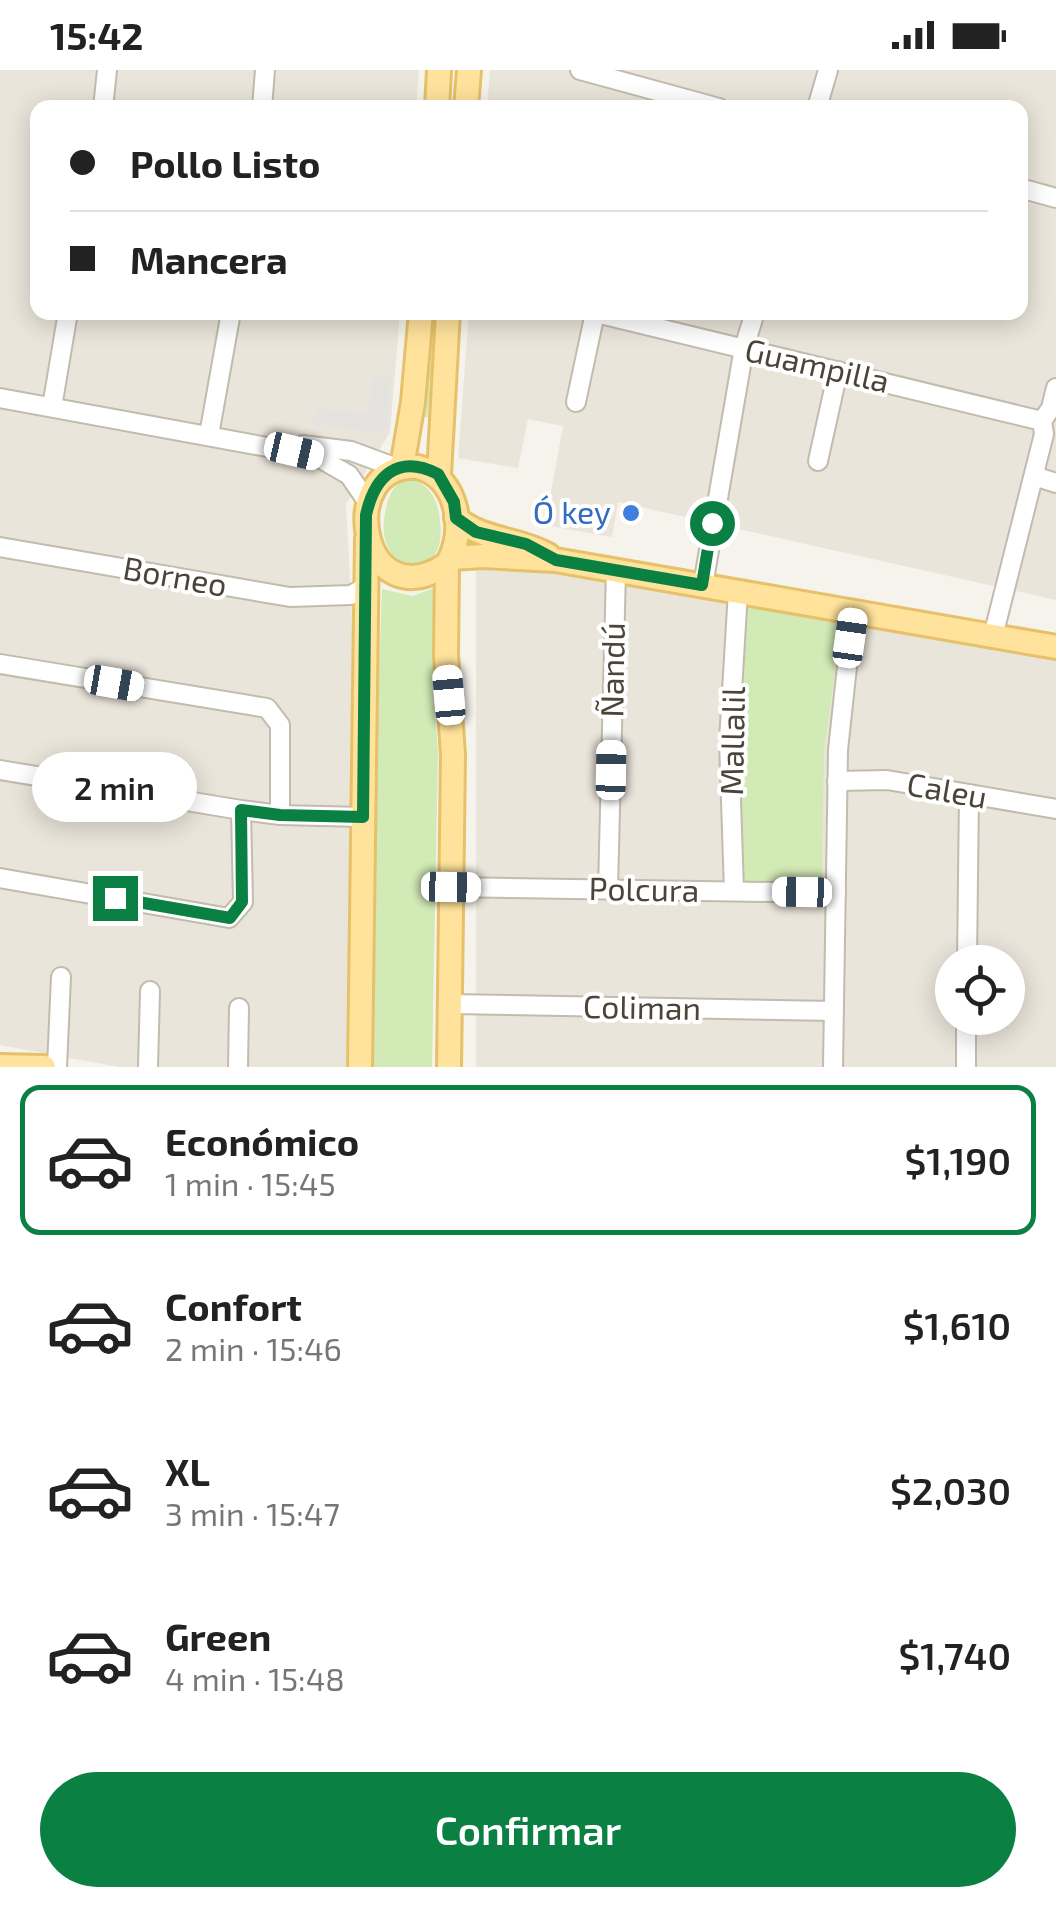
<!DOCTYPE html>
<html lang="es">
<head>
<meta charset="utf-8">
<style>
	body { margin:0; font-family:"Exo 2",sans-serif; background:#f6f6f6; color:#222; height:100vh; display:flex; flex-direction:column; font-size:38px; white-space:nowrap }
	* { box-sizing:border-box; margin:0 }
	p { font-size:32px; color:#767676 }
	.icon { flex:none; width:55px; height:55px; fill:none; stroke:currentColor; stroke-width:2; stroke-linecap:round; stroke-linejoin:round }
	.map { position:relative; height:997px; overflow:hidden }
	.panel { display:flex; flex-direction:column; background:#fff; flex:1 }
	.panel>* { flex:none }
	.top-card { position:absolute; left:30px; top:30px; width:998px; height:220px; border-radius:20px; box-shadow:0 5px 25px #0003; display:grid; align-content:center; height:220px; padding:0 40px; background:#fff }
	.tools { position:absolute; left:935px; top:875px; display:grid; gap:20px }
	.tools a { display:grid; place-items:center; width:90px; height:90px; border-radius:50%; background:#fff; box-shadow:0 5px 25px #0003; font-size:50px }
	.end { position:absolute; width:45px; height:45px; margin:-22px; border:12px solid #0b8043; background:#fff; box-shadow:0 0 0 5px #fff }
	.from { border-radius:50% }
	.bubble { position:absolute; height:70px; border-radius:35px; background:#fff; box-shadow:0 5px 25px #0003; font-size:32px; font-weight:600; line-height:70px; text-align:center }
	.car { position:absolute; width:30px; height:60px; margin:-30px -15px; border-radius:12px; box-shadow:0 0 8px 2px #0007; background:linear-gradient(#fff 24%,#345 0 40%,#fff 0 76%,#345 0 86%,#fff 0) }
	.top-card b { display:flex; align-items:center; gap:35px; height:95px; font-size:38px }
	.top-card b+b { border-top:2px solid #e0e0e0 }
	.top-card i { width:25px; height:25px; background:#222 }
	ul { padding:18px 0 0; list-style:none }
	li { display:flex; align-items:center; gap:30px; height:150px; margin:0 20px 15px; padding:0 20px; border:5px solid transparent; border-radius:20px }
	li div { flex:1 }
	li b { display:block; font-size:38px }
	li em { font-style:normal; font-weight:600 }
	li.active { border-color:#0b8043 }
	li>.icon { width:90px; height:90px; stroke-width:1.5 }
	.action { display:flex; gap:20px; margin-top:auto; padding:20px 40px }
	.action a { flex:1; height:115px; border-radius:60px; background:#0b8043; color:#fff; font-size:40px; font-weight:600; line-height:115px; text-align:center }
	.status { display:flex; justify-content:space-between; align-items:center; height:70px; padding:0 50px; background:#fff; direction:ltr }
	.status svg { height:28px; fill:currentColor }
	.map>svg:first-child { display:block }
	.residential { fill:#eae5da; fill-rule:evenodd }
	.green { fill:#d2eab5 }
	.parking { fill:#e5e3e0 }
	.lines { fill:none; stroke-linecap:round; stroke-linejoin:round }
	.minor-casing { stroke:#c2bbae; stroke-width:22 }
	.major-casing { stroke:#e6c16a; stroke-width:28 }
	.minor { stroke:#fff; stroke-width:18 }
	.major { stroke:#ffe39c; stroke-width:22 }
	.route { stroke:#0b8043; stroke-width:12 }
	.shop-dot { fill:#3f7fe0; stroke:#fff; stroke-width:4 }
	.labels { text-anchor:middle; stroke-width:8; stroke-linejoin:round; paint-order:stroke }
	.street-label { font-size:32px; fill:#4b4439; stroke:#fff }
	.shop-label { font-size:32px; fill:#366cbe; stroke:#fff; text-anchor:end }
</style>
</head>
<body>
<div class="status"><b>15:42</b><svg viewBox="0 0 49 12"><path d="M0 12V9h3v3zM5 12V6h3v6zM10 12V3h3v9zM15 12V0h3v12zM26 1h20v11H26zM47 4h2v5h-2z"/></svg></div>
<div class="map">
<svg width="1056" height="997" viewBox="0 0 1056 997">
	<rect width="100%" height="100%" fill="#f6f3ec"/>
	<g class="residential">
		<polygon points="0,0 419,0 416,37 38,38 38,242 400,243 390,362 346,434 352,547 351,997 119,997 0,975"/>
		<polygon points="490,0 1056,0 1056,530 618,432 612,467 545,455 563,356 528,349 518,398 458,388 469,243 1020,242 1020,38 487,37"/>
		<path d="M 476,498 L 548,501 L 741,531 L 1056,589 L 1056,997 L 476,997 ZM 952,892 L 1008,892 L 1008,948 L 952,948 Z"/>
	</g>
	<g class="green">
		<polygon points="432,243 437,243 428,347 424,347"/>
		<path d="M 412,408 C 431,417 438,430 440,451 C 449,514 378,508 384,450 C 386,433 390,420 402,409 Z"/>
		<polygon points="434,518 433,621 438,681 432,997 372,997 373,760 382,519 413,526"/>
		<polygon points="741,531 842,547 824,682 822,812 740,815 733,671"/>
	</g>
	<polygon class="parking" points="372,305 391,307 387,359 380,363 313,355 315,339 368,342"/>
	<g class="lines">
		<g class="minor-casing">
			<g id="minor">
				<polyline points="580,0 719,38"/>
				<polyline points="103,38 107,0"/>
				<polyline points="262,38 265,0"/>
				<polyline points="817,38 828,0"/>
				<polyline points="1020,118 1056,128"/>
				<polyline points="592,242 1042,351"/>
				<polyline points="0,328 316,386 349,405 369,434"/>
				<polyline points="576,332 595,243"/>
				<polyline points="52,337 68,242"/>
				<polyline points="209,365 231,242"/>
				<polyline points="303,375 351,381 397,398"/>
				<polyline points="818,391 838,301"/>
				<polyline points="1034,406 1056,413"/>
				<polyline points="0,477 290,527 351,525 367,516"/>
				<polyline points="703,515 744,278 755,242"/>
				<polyline points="993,566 1044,364 1042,351 1051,338 1056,318"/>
				<polyline points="0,594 267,638 280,655 280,745"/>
				<polyline points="0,700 241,740 280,745 363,747"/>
				<polyline points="837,711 887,710 1056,739"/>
				<polyline points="0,808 229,848 243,832 241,740"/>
				<polyline points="451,817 836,823"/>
				<polyline points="608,819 616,500"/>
				<polyline points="734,821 729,671 738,521"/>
				<polyline points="967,892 969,724"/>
				<polyline points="450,934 834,941"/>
				<polyline points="57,997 61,907"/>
				<polyline points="148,997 150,921"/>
				<polyline points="238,997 239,938"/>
				<polyline points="833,997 838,680 853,541"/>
				<polyline points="966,997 966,948"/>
			</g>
		</g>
		<g class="major-casing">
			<g id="major">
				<polyline points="437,38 439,0"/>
				<polyline points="466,38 469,0"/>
				<polyline points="402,397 413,332 421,242"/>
				<path d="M 418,397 C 458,407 467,462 447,494 C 360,553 333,391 418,397 Z"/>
				<polyline points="439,404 448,242"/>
				<path d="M 456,448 C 483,471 518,468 548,485"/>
				<polyline points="451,488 483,486 555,490 1056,577"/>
				<polyline points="447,494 446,585 453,685 449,997"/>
				<polyline points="0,996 44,997"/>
				<polyline points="360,997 367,469"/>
			</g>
		</g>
		<use href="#minor" class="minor"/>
		<use href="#major" class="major"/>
	</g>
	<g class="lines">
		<path class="route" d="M 115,828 L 230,848 L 242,832 L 241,740 L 280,745 L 363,747 L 366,445 C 375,405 398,384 438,404 L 454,432 L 456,448 L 476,462 L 526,474 L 556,490 L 702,515 L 712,453"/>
	</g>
	<circle class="shop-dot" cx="631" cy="443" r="10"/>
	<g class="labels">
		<g class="street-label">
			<text transform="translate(817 296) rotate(13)" y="11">Guampilla</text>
			<text transform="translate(175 507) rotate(10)" y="11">Borneo</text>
			<text transform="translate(613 600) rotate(-89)" y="11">Ñandú</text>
			<text transform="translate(733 671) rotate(-89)" y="11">Mallalil</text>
			<text transform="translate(947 721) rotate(10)" y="11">Caleu</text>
			<text transform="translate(644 820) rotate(1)" y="11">Polcura</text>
			<text transform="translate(642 938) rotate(1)" y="11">Coliman</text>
		</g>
		<g class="shop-label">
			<text x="611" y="454">Ó key</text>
		</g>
	</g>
</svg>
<div class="tools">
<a><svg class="icon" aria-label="locate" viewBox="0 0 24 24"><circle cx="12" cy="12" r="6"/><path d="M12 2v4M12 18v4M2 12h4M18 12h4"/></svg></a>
</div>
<i class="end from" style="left:712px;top:453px"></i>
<i class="end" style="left:115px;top:828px"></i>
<div class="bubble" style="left:32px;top:682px;width:165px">2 min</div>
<i class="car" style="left:294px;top:381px;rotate:103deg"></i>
<i class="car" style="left:850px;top:568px;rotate:8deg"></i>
<i class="car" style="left:114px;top:613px;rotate:100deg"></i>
<i class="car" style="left:449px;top:625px;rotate:355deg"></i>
<i class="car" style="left:611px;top:700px;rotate:1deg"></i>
<i class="car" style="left:451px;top:817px;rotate:91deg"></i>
<i class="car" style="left:802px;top:822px;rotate:271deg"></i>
<div class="top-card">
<b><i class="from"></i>Pollo Listo</b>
<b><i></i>Mancera</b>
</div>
</div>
<section class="panel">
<ul>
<li class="active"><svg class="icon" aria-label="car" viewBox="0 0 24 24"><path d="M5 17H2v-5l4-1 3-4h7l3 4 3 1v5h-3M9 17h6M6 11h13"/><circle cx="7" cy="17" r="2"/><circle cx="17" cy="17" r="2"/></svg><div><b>Económico</b><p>1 min · 15:45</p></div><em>$1,190</em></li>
<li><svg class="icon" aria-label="car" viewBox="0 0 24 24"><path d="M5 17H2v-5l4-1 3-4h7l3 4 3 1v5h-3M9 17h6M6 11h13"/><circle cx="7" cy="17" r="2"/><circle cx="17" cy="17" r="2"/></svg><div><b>Confort</b><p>2 min · 15:46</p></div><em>$1,610</em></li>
<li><svg class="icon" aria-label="car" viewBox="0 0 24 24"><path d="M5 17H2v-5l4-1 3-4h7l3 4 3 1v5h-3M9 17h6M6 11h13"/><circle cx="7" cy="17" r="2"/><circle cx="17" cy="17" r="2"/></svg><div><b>XL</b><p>3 min · 15:47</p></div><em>$2,030</em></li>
<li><svg class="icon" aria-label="car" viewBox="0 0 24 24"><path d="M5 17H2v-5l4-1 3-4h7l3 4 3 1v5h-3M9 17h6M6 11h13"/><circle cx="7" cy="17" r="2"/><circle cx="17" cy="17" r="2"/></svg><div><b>Green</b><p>4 min · 15:48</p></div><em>$1,740</em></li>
</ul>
<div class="action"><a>Confirmar</a></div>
</section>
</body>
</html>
